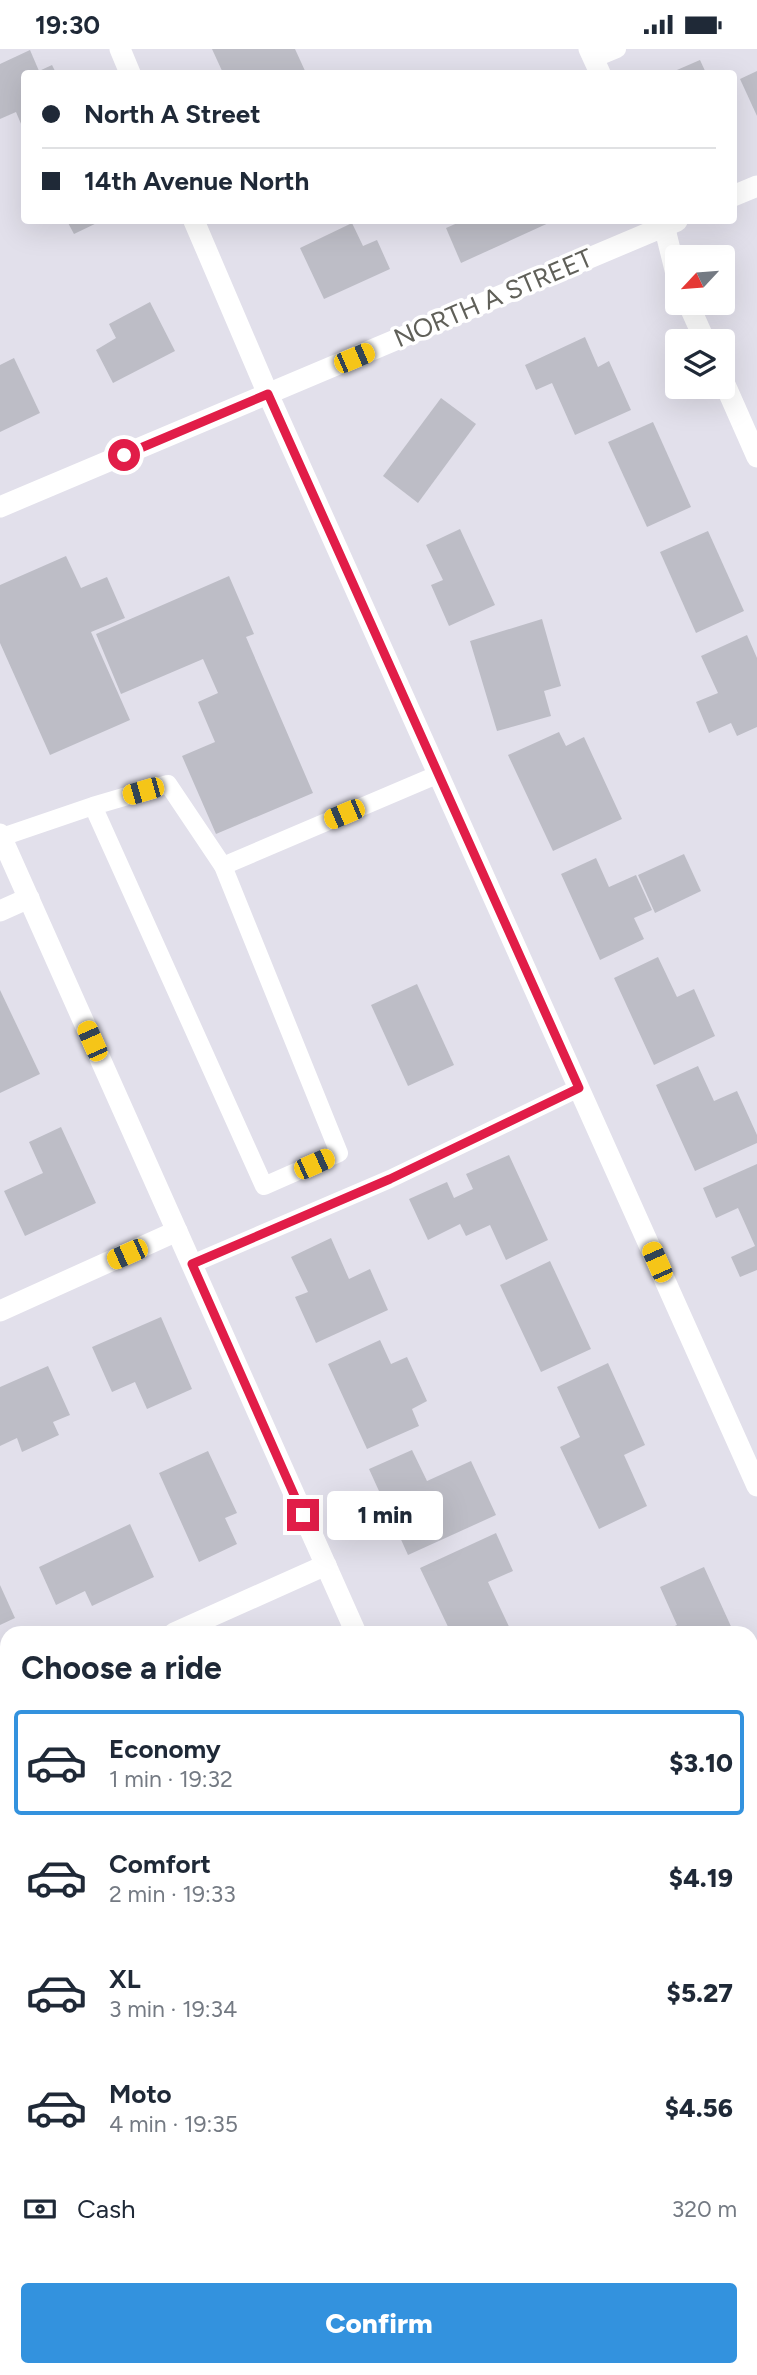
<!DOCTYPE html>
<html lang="en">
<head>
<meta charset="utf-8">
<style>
	body { margin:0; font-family:Figtree,sans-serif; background:#f6f6f7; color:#1f2937; height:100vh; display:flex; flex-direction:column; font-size:26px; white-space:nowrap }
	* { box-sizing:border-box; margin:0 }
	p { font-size:23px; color:#747a83 }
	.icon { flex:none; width:38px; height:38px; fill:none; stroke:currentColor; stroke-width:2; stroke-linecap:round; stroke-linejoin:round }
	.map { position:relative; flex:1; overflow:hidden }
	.side { position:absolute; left:0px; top:1577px; width:758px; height:751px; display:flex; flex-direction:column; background:#fff; border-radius:21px 21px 0 0; box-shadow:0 7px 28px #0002 }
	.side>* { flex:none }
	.top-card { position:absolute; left:21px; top:21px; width:716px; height:154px; border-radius:7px; box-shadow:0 7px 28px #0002; display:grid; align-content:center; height:154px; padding:0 21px; background:#fff }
	.needle { width:46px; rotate:244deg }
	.fabs { position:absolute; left:665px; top:196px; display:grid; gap:14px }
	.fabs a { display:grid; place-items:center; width:70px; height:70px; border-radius:7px; background:#fff; box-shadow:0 7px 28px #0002; font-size:35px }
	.end { position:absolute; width:32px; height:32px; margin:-16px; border:9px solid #e11d48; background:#fff; box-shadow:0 0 0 4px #fff }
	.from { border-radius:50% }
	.bubble { position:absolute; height:49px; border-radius:7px; background:#fff; box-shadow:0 7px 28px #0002; font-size:23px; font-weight:800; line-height:49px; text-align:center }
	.car { position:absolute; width:21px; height:42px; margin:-21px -10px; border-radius:9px; box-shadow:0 0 5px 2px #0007; background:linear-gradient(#f5c518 24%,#345 0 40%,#f5c518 0 76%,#345 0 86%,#f5c518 0) }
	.top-card b { display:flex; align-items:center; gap:24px; height:66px; font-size:26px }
	.top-card b+b { border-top:2px solid #e0e1e3 }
	.top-card i { width:18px; height:18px; background:#1f2937 }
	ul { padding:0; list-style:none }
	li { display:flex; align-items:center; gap:21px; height:105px; margin:0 14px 10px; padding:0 7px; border:4px solid transparent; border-radius:7px }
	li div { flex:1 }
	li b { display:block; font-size:26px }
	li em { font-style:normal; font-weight:800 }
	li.selected { border-color:#3392de }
	li>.icon { width:63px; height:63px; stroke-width:1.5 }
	h2 { padding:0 21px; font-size:32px; line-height:84px }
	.pay { display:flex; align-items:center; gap:18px; height:77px; padding:0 21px; font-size:26px }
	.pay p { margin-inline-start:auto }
	.button { display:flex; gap:14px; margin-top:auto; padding:14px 21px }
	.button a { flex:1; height:80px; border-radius:7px; background:#3392de; color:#fff; font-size:28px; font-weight:800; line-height:80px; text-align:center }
	.status { display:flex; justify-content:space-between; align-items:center; height:49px; padding:0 35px; background:#fff; direction:ltr }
	.status svg { height:19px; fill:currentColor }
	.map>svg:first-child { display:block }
	.building { fill:#bdbdc6 }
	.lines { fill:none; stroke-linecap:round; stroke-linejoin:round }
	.lane { stroke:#fff; stroke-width:18 }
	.street { stroke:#fff; stroke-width:21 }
	.secondary { stroke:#fff; stroke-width:21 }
	.highway { stroke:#988cf6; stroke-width:21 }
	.route { stroke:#e11d48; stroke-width:9 }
	.labels { text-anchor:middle; stroke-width:7; stroke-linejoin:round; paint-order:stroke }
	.street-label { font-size:26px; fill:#606059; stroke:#fff }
</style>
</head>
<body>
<div class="status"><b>19:30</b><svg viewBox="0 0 49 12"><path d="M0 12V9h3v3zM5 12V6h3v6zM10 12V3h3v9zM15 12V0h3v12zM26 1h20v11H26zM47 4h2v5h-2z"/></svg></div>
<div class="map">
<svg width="757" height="2326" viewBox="0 0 757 2326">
	<rect width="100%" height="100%" fill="#e2e0eb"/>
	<g class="building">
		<polygon points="212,0 295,0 306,24 223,24"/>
		<polygon points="30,1 39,22 52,16 56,24 24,24 24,82 16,63 0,70 0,15"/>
		<polygon points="700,11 706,24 670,24"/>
		<polygon points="757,22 757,67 740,30"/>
		<polygon points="67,172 101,172 74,185"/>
		<polygon points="462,172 553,172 461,214 446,179"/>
		<polygon points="352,174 363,197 377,191 390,220 324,250 300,199"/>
		<polygon points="150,253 175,302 113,334 96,301 116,289 109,275"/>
		<polygon points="585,288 598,318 609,312 631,361 575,386 552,334 536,341 525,316"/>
		<polygon points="14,309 40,364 0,383 0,316"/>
		<polygon points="441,349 476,375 418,454 383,427"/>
		<polygon points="653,373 691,458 647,478 608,393"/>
		<polygon points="460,480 495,556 449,577 431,536 443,531 426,496"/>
		<polygon points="708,482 744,562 696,584 660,503"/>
		<polygon points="66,507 81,539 107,528 125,569 91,583 130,671 50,706 0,594 0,536"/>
		<polygon points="229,527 254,585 246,588 313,744 216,785 182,707 215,693 198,653 218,644 203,610 121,645 96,585"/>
		<polygon points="542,570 561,637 544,642 551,667 497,682 470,592"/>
		<polygon points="747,586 757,609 757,678 737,687 731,674 709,684 696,653 718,644 701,607"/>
		<polygon points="559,683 566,697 584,688 622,770 553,802 508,706"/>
		<polygon points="684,805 701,842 655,864 638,826"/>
		<polygon points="596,809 609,838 636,826 652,861 634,869 644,890 600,911 561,825"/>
		<polygon points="658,908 677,948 694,940 715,987 654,1016 614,929"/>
		<polygon points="417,935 454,1016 408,1037 371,956"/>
		<polygon points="0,941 40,1025 0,1044"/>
		<polygon points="698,1017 714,1052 737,1042 757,1086 757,1094 695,1122 656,1036"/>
		<polygon points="61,1078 96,1154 25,1187 4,1142 43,1124 29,1093"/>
		<polygon points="509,1106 548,1191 506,1211 490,1176 466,1187 460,1175 428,1191 409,1150 447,1133 454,1149 473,1140 466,1125"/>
		<polygon points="757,1115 757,1221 740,1228 731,1208 755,1197 738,1159 716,1169 703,1139"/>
		<polygon points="331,1189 349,1230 370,1220 388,1261 316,1294 295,1248 308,1243 291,1208"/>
		<polygon points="550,1212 591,1300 541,1323 500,1236"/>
		<polygon points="161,1268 192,1340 147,1360 135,1333 112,1343 92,1298"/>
		<polygon points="380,1291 391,1315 407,1308 427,1352 412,1360 419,1377 367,1400 328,1315"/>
		<polygon points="608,1314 645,1396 624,1406 647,1457 599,1480 560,1398 580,1388 557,1338"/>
		<polygon points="48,1317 70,1366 53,1373 59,1386 22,1403 17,1389 0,1397 0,1338"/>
		<polygon points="412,1401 427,1432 471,1412 496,1466 408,1506 369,1420"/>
		<polygon points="208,1402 237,1464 225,1469 237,1495 199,1513 159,1424"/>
		<polygon points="130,1475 154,1528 92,1557 85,1542 56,1556 39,1518"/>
		<polygon points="496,1484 513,1522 488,1533 512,1584 451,1584 420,1519"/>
		<polygon points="704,1518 734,1584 659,1584 677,1576 660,1538"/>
		<polygon points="0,1536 15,1569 0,1576"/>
		<polygon points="751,1620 757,1632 757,1722 751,1725"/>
		<polygon points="0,1889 7,1904 7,1926 0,1929"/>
		<polygon points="0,1958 7,1974 7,2054 0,2057"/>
	</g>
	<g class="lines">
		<g class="lane">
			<polyline points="593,10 617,0"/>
			<polyline points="2,788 93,757 168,735 223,817 339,1104 264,1137 93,757"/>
			<polyline points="223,817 439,725"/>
			<polyline points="192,1215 390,1130 579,1039"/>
		</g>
		<g class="street">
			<polyline points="120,0 130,24"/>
			<polyline points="589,0 600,24"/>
			<polyline points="194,172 268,345 757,1437"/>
			<polyline points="663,172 677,229"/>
			<polyline points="688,254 705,292"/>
			<polyline points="723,331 757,408"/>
			<polyline points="0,785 356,1584"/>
			<polyline points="0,862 29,849"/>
			<polyline points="0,1262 177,1182"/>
			<polyline points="174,1584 326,1516"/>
		</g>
		<g class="secondary">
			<polyline points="733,147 757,137"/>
			<polyline points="0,458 677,172"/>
		</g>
		<g class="highway">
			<polyline points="751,1923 757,1917"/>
			<polyline points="751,1969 757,1965"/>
			<polyline points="751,2151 757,2147"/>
			<polyline points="751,2201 757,2200"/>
			<polyline points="173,2326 182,2320"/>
			<polyline points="467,2326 476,2320"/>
		</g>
	</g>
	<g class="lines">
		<polyline class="route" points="124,406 268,345 579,1039 390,1130 192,1215 303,1466"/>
	</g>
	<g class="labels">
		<g class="street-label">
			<text transform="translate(493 249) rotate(-23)" y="9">NORTH A STREET</text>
		</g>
	</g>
</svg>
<div class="fabs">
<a><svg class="needle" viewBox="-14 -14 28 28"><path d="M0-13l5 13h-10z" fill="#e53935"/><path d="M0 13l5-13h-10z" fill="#747a83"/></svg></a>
<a><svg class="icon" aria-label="layers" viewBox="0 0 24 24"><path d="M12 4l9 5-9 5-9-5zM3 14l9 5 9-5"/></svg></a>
</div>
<i class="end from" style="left:124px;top:406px"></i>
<i class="end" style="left:303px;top:1466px"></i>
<div class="bubble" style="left:327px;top:1442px;width:116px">1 min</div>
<i class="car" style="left:354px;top:309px;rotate:67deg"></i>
<i class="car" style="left:143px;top:742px;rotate:254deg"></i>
<i class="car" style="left:344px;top:765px;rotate:247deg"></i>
<i class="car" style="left:92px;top:992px;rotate:336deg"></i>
<i class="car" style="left:314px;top:1115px;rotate:66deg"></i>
<i class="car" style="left:127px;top:1205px;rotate:246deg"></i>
<i class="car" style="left:657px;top:1213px;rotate:336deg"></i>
<div class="top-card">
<b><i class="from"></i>North A Street</b>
<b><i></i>14th Avenue North</b>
</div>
<section class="side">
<h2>Choose a ride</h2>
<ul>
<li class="selected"><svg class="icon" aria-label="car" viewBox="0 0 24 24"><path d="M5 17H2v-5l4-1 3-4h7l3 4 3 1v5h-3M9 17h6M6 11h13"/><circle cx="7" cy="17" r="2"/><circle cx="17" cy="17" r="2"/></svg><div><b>Economy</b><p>1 min · 19:32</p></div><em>$3.10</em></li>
<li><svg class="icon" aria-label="car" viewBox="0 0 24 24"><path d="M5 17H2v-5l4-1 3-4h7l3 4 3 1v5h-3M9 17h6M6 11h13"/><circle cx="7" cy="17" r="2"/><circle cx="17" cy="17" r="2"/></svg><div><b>Comfort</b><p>2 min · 19:33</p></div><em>$4.19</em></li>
<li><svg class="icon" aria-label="car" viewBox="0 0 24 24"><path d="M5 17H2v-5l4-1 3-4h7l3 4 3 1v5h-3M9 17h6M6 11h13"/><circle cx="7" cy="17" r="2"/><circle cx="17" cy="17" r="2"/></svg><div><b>XL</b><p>3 min · 19:34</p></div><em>$5.27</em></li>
<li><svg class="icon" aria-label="car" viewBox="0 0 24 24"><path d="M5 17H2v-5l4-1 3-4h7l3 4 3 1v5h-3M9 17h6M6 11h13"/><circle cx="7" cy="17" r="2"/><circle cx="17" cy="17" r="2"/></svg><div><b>Moto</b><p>4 min · 19:35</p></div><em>$4.56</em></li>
</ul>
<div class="pay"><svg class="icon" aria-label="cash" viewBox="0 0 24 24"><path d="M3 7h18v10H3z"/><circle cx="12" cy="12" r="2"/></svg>Cash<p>320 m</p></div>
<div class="button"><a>Confirm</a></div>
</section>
</div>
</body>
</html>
